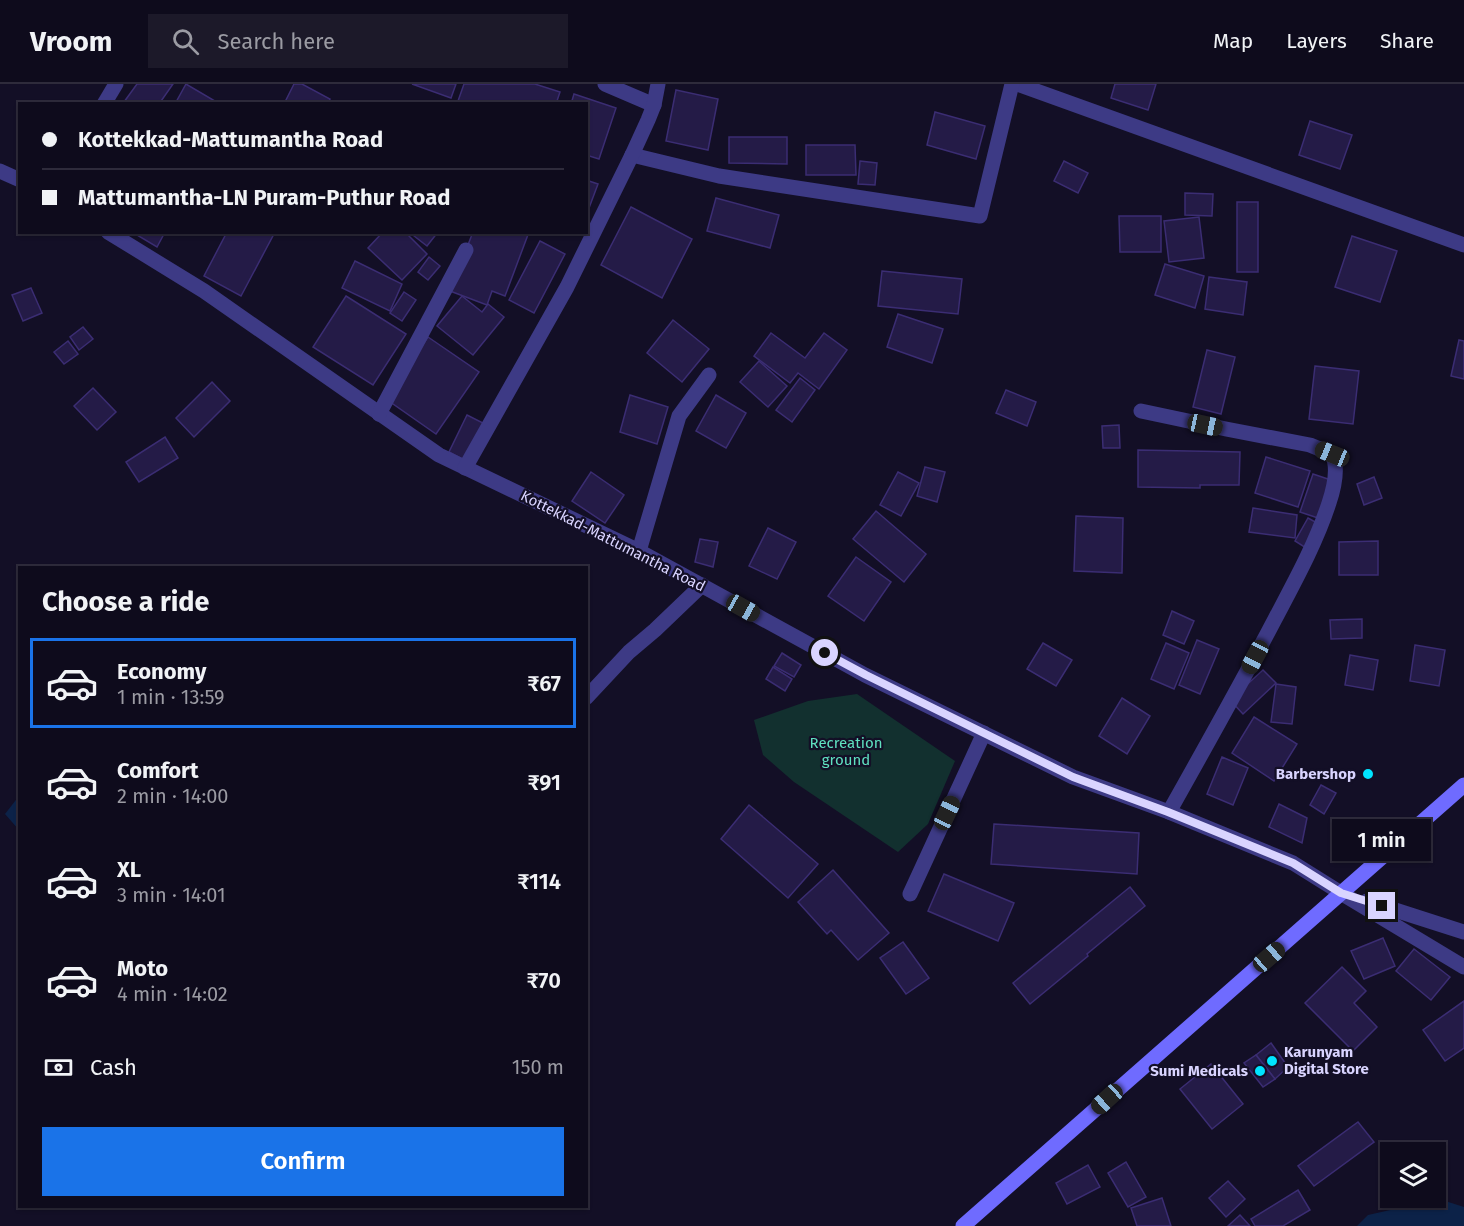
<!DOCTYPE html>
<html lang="en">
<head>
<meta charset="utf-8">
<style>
	body { margin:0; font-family:"Fira Sans",sans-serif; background:#1c1929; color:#f1f3f6; height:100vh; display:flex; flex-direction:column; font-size:22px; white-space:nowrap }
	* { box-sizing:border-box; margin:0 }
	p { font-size:20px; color:#9b9ba3 }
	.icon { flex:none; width:33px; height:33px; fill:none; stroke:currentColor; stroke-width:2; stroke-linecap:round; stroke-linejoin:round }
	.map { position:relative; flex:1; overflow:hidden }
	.details { position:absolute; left:18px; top:482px; width:570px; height:642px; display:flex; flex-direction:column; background:#0e0b1c; border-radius:0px; box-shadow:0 2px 4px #0004,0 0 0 2px #2e2b3b }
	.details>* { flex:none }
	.guide { position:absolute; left:18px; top:18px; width:570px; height:132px; border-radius:0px; box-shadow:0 2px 4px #0004,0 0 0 2px #2e2b3b; display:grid; align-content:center; height:132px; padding:0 24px; background:#0e0b1c }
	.controls { position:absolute; left:1380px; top:1058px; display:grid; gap:12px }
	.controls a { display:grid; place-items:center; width:66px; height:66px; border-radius:0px; background:#0e0b1c; box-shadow:0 2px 4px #0004,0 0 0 2px #2e2b3b; font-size:30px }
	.end { position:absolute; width:27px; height:27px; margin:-14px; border:8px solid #d9d4ff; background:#111; box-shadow:0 0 0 3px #111 }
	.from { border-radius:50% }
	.bubble { position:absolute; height:42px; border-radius:0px; background:#0e0b1c; box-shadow:0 2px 4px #0004,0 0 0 2px #2e2b3b; font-size:20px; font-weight:600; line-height:42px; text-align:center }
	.car { position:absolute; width:18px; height:36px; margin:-18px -9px; border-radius:8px; box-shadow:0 0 4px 2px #0007; background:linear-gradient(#222 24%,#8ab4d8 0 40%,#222 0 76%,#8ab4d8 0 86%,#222 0) }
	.guide b { display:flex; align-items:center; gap:21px; height:57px; font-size:22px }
	.guide b+b { border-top:2px solid #2e2b3b }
	.guide i { width:15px; height:15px; background:#f1f3f6 }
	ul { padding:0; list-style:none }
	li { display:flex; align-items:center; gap:18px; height:90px; margin:0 12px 9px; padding:0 12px; border:3px solid transparent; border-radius:0px }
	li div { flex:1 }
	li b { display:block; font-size:22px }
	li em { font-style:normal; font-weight:600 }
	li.on { border-color:#1a73e8 }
	li>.icon { width:54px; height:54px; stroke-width:1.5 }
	h2 { padding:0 24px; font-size:27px; line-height:72px }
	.pay { display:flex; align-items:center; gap:15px; height:66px; padding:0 24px; font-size:22px }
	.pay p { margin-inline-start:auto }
	.cta { display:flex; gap:12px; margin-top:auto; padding:12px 24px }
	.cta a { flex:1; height:69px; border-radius:0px; background:#1a73e8; color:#fff; font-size:24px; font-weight:600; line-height:69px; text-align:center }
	header { display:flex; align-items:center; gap:36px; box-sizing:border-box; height:84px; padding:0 30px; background:#0e0b1c; border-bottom:2px solid #2e2b3b }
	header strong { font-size:28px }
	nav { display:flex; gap:33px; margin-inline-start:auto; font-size:21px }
	.search { width:420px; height:54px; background:#1c1929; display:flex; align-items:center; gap:15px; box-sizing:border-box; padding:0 21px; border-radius:0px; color:#9b9ba3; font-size:22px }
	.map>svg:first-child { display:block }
	.green { fill:#12302f }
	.water { fill:#0c2248 }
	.building { fill:#241b47; stroke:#3b2d73; stroke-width:1.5 }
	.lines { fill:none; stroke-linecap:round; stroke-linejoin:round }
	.minor { stroke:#3d3a85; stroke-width:15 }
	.tertiary { stroke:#3d3a85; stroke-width:15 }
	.secondary { stroke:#6f6bff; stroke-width:15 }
	.route { stroke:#d9d4ff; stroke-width:8 }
	.poi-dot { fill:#00e5ff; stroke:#130f26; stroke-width:2 }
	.labels { text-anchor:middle; stroke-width:4.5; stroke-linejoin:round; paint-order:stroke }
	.street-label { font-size:15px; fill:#d9d4ff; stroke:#130f26 }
	.park-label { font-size:15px; fill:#5fe0c0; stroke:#130f26 }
	.poi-label { font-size:15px; font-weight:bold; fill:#d9d4ff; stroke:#130f26; text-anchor:end }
</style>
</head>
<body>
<header>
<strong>Vroom</strong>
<div class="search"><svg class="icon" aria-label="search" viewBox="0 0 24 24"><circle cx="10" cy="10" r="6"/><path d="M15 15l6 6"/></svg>Search here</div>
<nav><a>Map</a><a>Layers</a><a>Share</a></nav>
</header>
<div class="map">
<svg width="1464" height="1142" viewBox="0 0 1464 1142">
	<rect width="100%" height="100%" fill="#130f26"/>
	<polygon class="green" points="857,610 955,677 928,740 898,768 794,698 763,671 754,636 808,617"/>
	<g class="water">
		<polygon points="19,712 19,746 5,730"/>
		<polygon points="1439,1115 1464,1123 1464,1142 1357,1142 1368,1131"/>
	</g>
	<g class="building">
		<polygon points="137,0 173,0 159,20 126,20 124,18"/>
		<polygon points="186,0 220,20 175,20"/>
		<polygon points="294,0 302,0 330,15 328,20 284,20"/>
		<polygon points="412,0 456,0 451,14"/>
		<polygon points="464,0 535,0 560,8 556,20 466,20 458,17"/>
		<polygon points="1115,0 1156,0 1148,26 1111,14"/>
		<polygon points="676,6 718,15 708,66 666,57"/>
		<polygon points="574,10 616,24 599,75 586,71 586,20 571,20"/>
		<polygon points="935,28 985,42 976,75 927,61"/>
		<polygon points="1310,37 1352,51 1340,85 1299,71"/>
		<polygon points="729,53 787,53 787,80 729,79"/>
		<polygon points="806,61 855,61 856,91 806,91"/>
		<polygon points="860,77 877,79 875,101 858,100"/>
		<polygon points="1064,77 1088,89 1078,109 1054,97"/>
		<polygon points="586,96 598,100 586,132"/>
		<polygon points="1185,109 1213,110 1212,132 1185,131"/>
		<polygon points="716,114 779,131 770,164 707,147"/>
		<rect x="1237" y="118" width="21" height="70"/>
		<polygon points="631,123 692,155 662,214 601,181"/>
		<polygon points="1119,132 1161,132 1161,168 1120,168"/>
		<polygon points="1199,133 1204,174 1169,178 1164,137"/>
		<polygon points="139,148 165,148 157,163 137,151"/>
		<polygon points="227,148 275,148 241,212 204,192"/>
		<polygon points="383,148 405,148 427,170 402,196 368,164"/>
		<polygon points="409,148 438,148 427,162"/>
		<polygon points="473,148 529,148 505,212 492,207 487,221 450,207"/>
		<polygon points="1352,152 1397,167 1380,218 1335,203"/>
		<polygon points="540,157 565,170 534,229 509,216"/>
		<polygon points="429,173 440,182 428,196 418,188"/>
		<polygon points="355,177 402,200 390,227 342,204"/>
		<polygon points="1165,180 1204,192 1195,224 1155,211"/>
		<polygon points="882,187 962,195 958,230 878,222"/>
		<polygon points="1209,193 1247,198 1243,231 1205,225"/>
		<polygon points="31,204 42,229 23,237 12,211"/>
		<polygon points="404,208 416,216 402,237 390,229"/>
		<polygon points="346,212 406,250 373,301 313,263"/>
		<polygon points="462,212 482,228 488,220 504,233 473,271 437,242"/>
		<polygon points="898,230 943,245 932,279 887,263"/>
		<polygon points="673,236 709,265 682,298 647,269"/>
		<polygon points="83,243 93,255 79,266 70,253"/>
		<polygon points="771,249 805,274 824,249 847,266 819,305 798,289 790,299 754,272"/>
		<polygon points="428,253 479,288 436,350 386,315"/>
		<polygon points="1459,256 1464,257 1464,295 1451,292"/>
		<polygon points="68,257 78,270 64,280 54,268"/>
		<polygon points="1207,266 1235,273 1221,330 1193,323"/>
		<polygon points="759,277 787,302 768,323 740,298"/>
		<polygon points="1315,282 1359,287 1353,340 1309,335"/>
		<polygon points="800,294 815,306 792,338 776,326"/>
		<polygon points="212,298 230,317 194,353 176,334"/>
		<polygon points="93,304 116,328 97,346 74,322"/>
		<polygon points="1006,306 1036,318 1027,342 996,329"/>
		<polygon points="630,311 668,323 657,360 620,348"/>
		<polygon points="716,311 746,329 726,364 696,347"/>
		<polygon points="467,331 483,339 464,376 449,368"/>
		<polygon points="1119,341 1120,364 1103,364 1102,342"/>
		<polygon points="165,353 178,374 139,398 126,378"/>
		<polygon points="1138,366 1240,368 1239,401 1200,401 1200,404 1138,403"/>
		<polygon points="1266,373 1310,387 1298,423 1255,409"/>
		<polygon points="925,383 945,388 937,418 917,412"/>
		<polygon points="591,388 624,411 605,439 572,417"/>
		<polygon points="898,388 919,399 901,432 880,421"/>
		<polygon points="1313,390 1331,396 1318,434 1300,428"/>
		<polygon points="1374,393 1382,414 1364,421 1357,400"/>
		<polygon points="1253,424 1297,431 1295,454 1249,448"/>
		<polygon points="876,427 926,470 904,498 853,455"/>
		<polygon points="1076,432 1123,434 1122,489 1074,487"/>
		<polygon points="1308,434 1319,440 1306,464 1295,457"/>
		<polygon points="768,444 796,458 777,495 749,482"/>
		<polygon points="700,455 718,458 713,483 695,478"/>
		<polygon points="1378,457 1378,491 1339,491 1339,458"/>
		<polygon points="856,473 891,498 864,537 828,512"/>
		<polygon points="1172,527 1194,537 1184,560 1163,551"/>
		<polygon points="1362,535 1362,554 1331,555 1330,536"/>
		<polygon points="1197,556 1219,565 1200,610 1179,601"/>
		<polygon points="1043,559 1072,576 1056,602 1027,585"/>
		<polygon points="1166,559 1189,569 1174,605 1151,595"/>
		<polygon points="1415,561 1445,566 1439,602 1410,597"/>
		<polygon points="782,569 801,581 794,593 774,582"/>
		<polygon points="1350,571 1378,576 1373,606 1345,601"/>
		<polygon points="773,583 792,595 785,607 766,595"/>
		<polygon points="1263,586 1276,599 1243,630 1230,616"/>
		<polygon points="1276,600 1296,603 1292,640 1271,638"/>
		<polygon points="1122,614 1150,632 1127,670 1099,652"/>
		<polygon points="1254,633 1297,660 1274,697 1232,669"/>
		<polygon points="1222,673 1248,684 1233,721 1207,710"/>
		<polygon points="1321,701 1336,709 1324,730 1310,721"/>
		<polygon points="1279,720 1307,734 1302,759 1269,743"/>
		<polygon points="749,721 818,780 788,814 721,755"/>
		<polygon points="994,740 1139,749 1137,790 991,780"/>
		<polygon points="833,786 889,849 858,876 831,846 827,850 798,818"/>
		<polygon points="944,790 1014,819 998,857 928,827"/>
		<polygon points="1130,803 1145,822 1087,870 1088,872 1030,920 1013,899"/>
		<polygon points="1383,854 1395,882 1364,895 1351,867"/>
		<polygon points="903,858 929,894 906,910 880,874"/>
		<polygon points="1414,865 1450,893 1431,916 1396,887"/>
		<polygon points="1342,883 1366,907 1354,919 1377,943 1353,967 1305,919"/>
		<polygon points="1464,917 1464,964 1445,977 1423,946"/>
		<polygon points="1271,959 1288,983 1275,995 1256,971"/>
		<polygon points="1256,971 1275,995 1263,1003 1244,979"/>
		<polygon points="1211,980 1243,1020 1212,1045 1180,1005"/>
		<polygon points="1358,1038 1374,1058 1314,1102 1298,1082"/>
		<polygon points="1126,1078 1146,1113 1128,1123 1108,1089"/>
		<polygon points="1088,1081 1100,1103 1067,1120 1056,1099"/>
		<polygon points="1228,1097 1245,1115 1226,1133 1209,1114"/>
		<polygon points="1298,1106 1310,1126 1283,1142 1255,1142 1251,1135"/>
		<polygon points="1162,1114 1171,1142 1137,1142 1131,1124"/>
		<polygon points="1240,1131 1250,1142 1228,1142"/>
	</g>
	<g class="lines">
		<g class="minor">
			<polyline points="605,0 654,21"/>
			<polyline points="1017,0 1464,161"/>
			<polyline points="104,20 116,0"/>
			<polyline points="632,71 719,92 980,132 1012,0"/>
			<polyline points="0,87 20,96"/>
			<polyline points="108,148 204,207 439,371 639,467 865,591 1073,693 1169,728 1293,779 1341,809"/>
			<path d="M 1141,327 L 1226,345 L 1310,361 L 1332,370 C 1339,384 1334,404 1329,419 C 1316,459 1295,497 1275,535 C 1241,600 1205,664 1169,728"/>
			<polyline points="379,330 466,166"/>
			<polyline points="465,384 567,203 632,71 648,36 654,21 658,0"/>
			<polyline points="639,467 679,332 709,291"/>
			<polyline points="586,614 629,568 655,546 702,501"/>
			<polyline points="910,810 984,649"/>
		</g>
		<g class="tertiary">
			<polyline points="1341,809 1464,883"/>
			<polyline points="1367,817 1464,848"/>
		</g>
		<polyline class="secondary" points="963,1142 1464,701"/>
	</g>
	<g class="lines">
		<polyline class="route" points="825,569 866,591 1073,693 1168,728 1293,779 1341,809 1382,822"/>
	</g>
	<g class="poi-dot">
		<circle cx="1368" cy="690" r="6"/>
		<circle cx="1272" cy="977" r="6"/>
		<circle cx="1260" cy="987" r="6"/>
	</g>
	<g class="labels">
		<g class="street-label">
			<text transform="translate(613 457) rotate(27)" y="5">Kottekkad-Mattumantha Road</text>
		</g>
		<g class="park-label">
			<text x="846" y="664">Recreation<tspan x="846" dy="17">ground</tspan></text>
		</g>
		<g class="poi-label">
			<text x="1356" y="695">Barbershop</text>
			<text x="1284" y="973" text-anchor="start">Karunyam<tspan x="1284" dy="17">Digital Store</tspan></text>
			<text x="1248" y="992">Sumi Medicals</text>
		</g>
	</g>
</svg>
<div class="controls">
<a><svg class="icon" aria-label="layers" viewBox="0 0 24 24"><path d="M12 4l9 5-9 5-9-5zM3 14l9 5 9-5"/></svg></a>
</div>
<i class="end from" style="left:825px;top:569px"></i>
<i class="end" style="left:1382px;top:822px"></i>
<div class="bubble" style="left:1332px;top:735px;width:99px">1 min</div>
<i class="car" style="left:1205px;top:341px;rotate:102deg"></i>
<i class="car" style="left:1332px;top:370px;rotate:292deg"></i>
<i class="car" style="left:743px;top:524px;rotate:119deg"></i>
<i class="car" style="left:1255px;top:573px;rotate:208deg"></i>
<i class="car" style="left:947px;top:729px;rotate:25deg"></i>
<i class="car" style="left:1269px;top:873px;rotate:49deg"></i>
<i class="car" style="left:1107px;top:1015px;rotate:228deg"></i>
<div class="guide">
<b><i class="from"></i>Kottekkad-Mattumantha Road</b>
<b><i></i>Mattumantha-LN Puram-Puthur Road</b>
</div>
<section class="details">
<h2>Choose a ride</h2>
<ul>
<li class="on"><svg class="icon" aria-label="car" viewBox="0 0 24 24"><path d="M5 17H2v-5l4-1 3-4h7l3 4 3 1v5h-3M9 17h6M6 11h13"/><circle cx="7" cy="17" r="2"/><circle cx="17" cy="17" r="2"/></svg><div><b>Economy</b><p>1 min · 13:59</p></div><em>₹67</em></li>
<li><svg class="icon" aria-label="car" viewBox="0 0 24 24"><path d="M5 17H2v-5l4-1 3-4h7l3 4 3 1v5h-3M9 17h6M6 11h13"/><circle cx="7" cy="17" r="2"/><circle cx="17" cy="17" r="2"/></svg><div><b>Comfort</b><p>2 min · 14:00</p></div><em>₹91</em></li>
<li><svg class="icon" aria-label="car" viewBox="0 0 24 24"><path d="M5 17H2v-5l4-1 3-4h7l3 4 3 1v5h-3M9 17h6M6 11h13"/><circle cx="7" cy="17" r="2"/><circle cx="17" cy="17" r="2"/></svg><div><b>XL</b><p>3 min · 14:01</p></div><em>₹114</em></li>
<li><svg class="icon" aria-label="car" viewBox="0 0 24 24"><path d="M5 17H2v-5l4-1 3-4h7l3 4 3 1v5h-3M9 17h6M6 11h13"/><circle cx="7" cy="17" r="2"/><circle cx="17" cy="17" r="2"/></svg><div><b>Moto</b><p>4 min · 14:02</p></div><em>₹70</em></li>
</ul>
<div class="pay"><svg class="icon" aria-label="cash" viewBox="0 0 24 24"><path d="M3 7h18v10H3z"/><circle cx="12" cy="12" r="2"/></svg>Cash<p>150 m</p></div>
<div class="cta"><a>Confirm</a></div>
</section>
</div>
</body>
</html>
